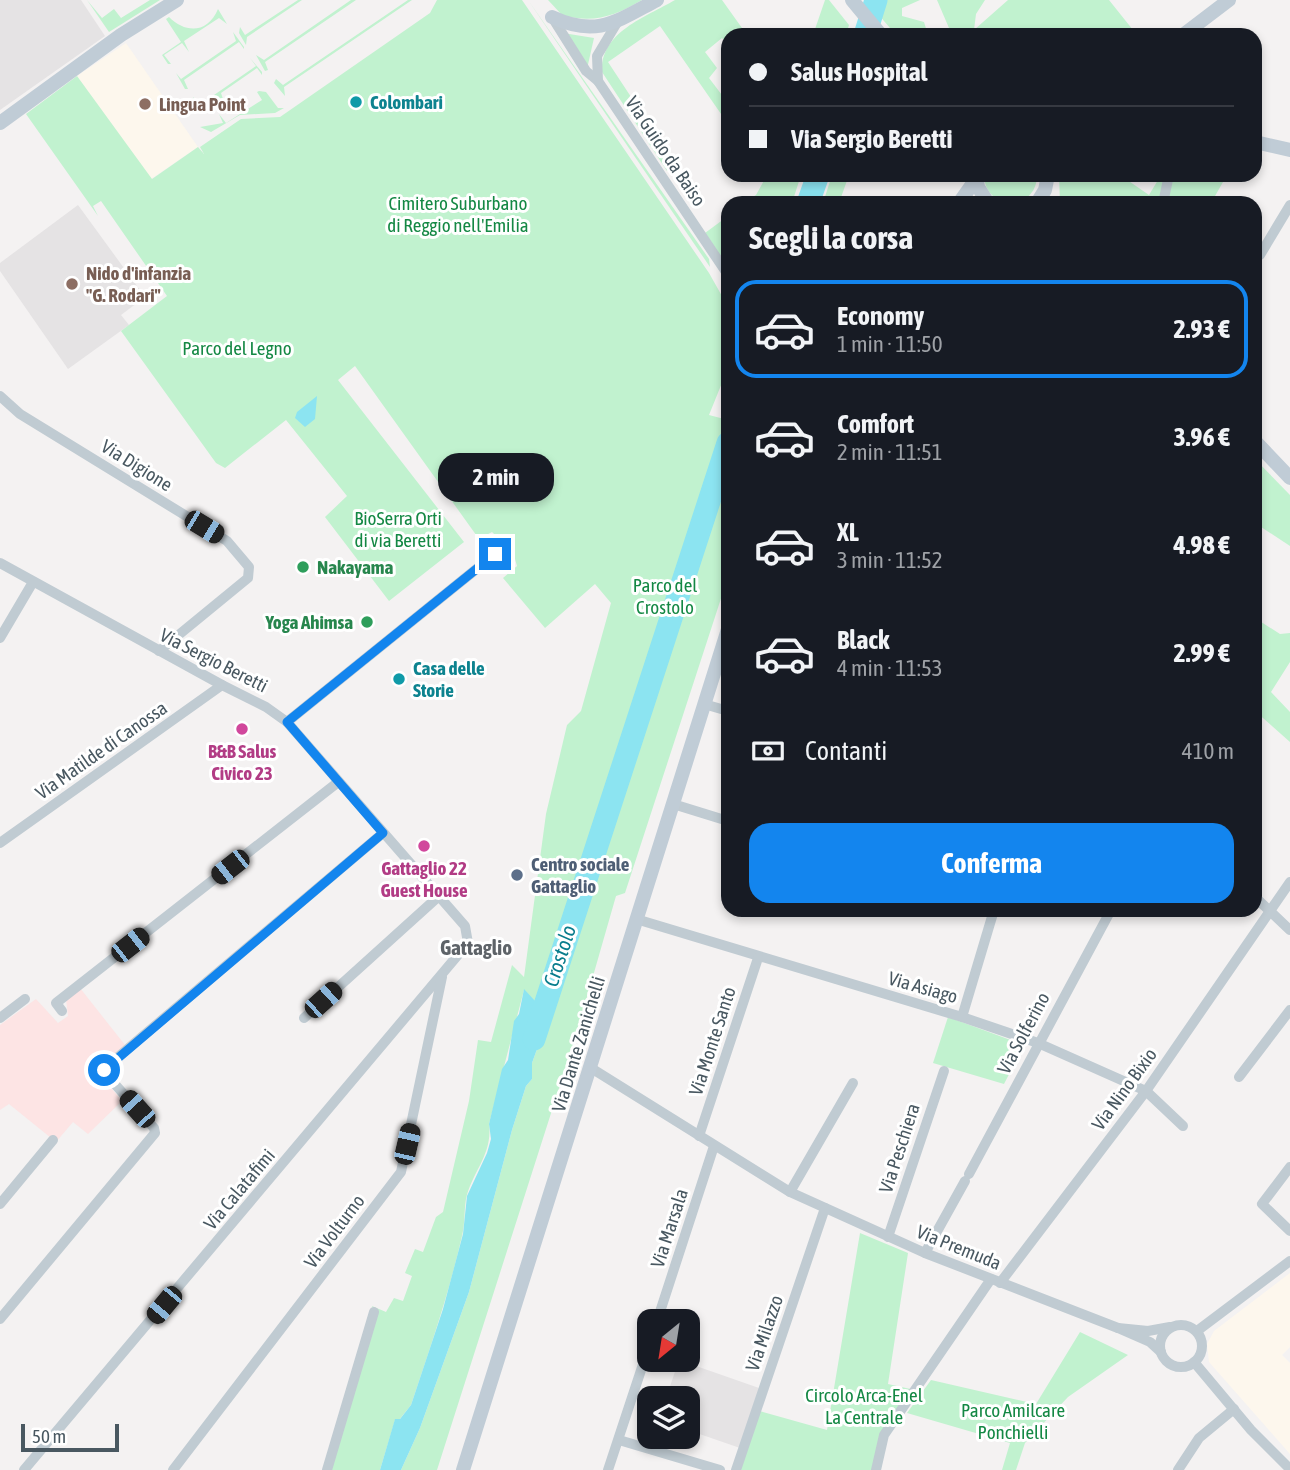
<!DOCTYPE html>
<html lang="it">
<head>
<meta charset="utf-8">
<style>
	body { margin:0; font-family:"Asap Condensed",sans-serif; background:#242831; color:#f1f3f6; height:100vh; display:flex; flex-direction:column; font-size:26px; white-space:nowrap }
	* { box-sizing:border-box; margin:0 }
	p { font-size:23px; color:#9ea1a6 }
	.icon { flex:none; width:38px; height:38px; fill:none; stroke:currentColor; stroke-width:2; stroke-linecap:round; stroke-linejoin:round }
	.map { position:relative; flex:1; overflow:hidden }
	.details { position:absolute; left:721px; top:196px; width:541px; height:721px; display:flex; flex-direction:column; background:#171b24; border-radius:21px; box-shadow:0 4px 10px #0003 }
	.details>* { flex:none }
	.top-card { position:absolute; left:721px; top:28px; width:541px; height:154px; border-radius:21px; box-shadow:0 4px 10px #0003; display:grid; align-content:center; height:154px; padding:0 28px; background:#171b24 }
	.needle { width:46px; rotate:210deg }
	.tools { position:absolute; left:637px; top:1309px; display:grid; gap:14px }
	.tools a { display:grid; place-items:center; width:63px; height:63px; border-radius:14px; background:#171b24; box-shadow:0 4px 10px #0003; font-size:35px }
	.scale { position:absolute; left:21px; bottom:18px; width:98px; box-sizing:border-box; padding-left:7px; border:4px solid #495861; border-top:0; font-size:19px; line-height:24px; white-space:nowrap; color:#495861; -webkit-text-stroke:5px #fff; paint-order:stroke }
	.end { position:absolute; width:32px; height:32px; margin:-16px; border:9px solid #1385ee; background:#fff; box-shadow:0 0 0 4px #fff }
	.from { border-radius:50% }
	.bubble { position:absolute; height:49px; border-radius:21px; background:#171b24; box-shadow:0 4px 10px #0003; font-size:23px; font-weight:700; line-height:49px; text-align:center }
	.car { position:absolute; width:21px; height:42px; margin:-21px -10px; border-radius:9px; box-shadow:0 0 5px 2px #0007; background:linear-gradient(#222 24%,#8ab4d8 0 40%,#222 0 76%,#8ab4d8 0 86%,#222 0) }
	.top-card b { display:flex; align-items:center; gap:24px; height:66px; font-size:26px }
	.top-card b+b { border-top:2px solid #363941 }
	.top-card i { width:18px; height:18px; background:#f1f3f6 }
	ul { padding:0; list-style:none }
	li { display:flex; align-items:center; gap:21px; height:98px; margin:0 14px 10px; padding:0 14px; border:4px solid transparent; border-radius:21px }
	li div { flex:1 }
	li b { display:block; font-size:26px }
	li em { font-style:normal; font-weight:700 }
	li.active { border-color:#1385ee }
	li>.icon { width:63px; height:63px; stroke-width:1.5 }
	h2 { padding:0 28px; font-size:32px; line-height:84px }
	.pay { display:flex; align-items:center; gap:18px; height:77px; padding:0 28px; font-size:26px }
	.pay p { margin-inline-start:auto }
	.cta { display:flex; gap:14px; margin-top:auto; padding:14px 28px }
	.cta a { flex:1; height:80px; border-radius:21px; background:#1385ee; color:#fff; font-size:28px; font-weight:700; line-height:80px; text-align:center }
	.map>svg:first-child { display:block }
	.commercial { fill:#fdf7ed }
	.education { fill:#e5e3e4 }
	.medical { fill:#fde4e4 }
	.green { fill:#c1f2cf }
	.water { fill:#8ce4f1 }
	.lines { fill:none; stroke-linecap:round; stroke-linejoin:round }
	.river { stroke:#8ce4f1; stroke-width:23 }
	.street { stroke:#c0cbd2; stroke-width:10 }
	.secondary { stroke:#c0ccd6; stroke-width:14 }
	.route { stroke:#1385ee; stroke-width:9 }
	.culture-dot { fill:#0f9aa8; stroke:#fff; stroke-width:2.5 }
	.education-dot { fill:#8d6e63; stroke:#fff; stroke-width:2.5 }
	.leisure-dot { fill:#2e9e5b; stroke:#fff; stroke-width:2.5 }
	.hotel-dot { fill:#d1479c; stroke:#fff; stroke-width:2.5 }
	.service-dot { fill:#5c6f8a; stroke:#fff; stroke-width:2.5 }
	.labels { text-anchor:middle; stroke-width:6; stroke-linejoin:round; paint-order:stroke }
	.culture-label { font-size:19px; font-weight:bold; fill:#0d838f; stroke:#fff; text-anchor:start }
	.education-label { font-size:19px; font-weight:bold; fill:#785e54; stroke:#fff; text-anchor:start }
	.street-label { font-size:19px; fill:#495861; stroke:#fff }
	.park-label { font-size:19px; fill:#148844; stroke:#fff }
	.leisure-label { font-size:19px; font-weight:bold; fill:#27864d; stroke:#fff; text-anchor:start }
	.hotel-label { font-size:19px; font-weight:bold; fill:#b23c85; stroke:#fff }
	.service-label { font-size:19px; font-weight:bold; fill:#4e5e75; stroke:#fff; text-anchor:start }
	.neighbourhood-label { font-size:21px; font-weight:bold; fill:#5e6368; stroke:#fff }
	.water-label { font-size:21px; font-style:italic; fill:#097d8d; stroke:#fff }
</style>
</head>
<body>
<div class="map">
<svg width="1290" height="1470" viewBox="0 0 1290 1470">
	<rect width="100%" height="100%" fill="#f4f2f2"/>
	<g class="commercial">
		<polygon points="126,43 198,147 151,179 77,76"/>
		<polygon points="1290,1273 1290,1347 1282,1355 1290,1363 1290,1454 1209,1362 1207,1344 1214,1331"/>
	</g>
	<g class="education">
		<polygon points="0,0 81,0 105,36 0,110"/>
		<polygon points="78,205 145,297 121,315 129,325 68,369 0,271 0,263"/>
		<polygon points="679,1360 759,1388 740,1448 688,1430 688,1398 666,1398"/>
	</g>
	<polygon class="medical" points="80,988 125,1045 96,1070 122,1101 88,1134 73,1122 56,1142 9,1104 0,1110 0,1025 36,999 58,1023 68,1016 66,999"/>
	<g class="green">
		<polygon points="87,0 102,18 114,9 121,18 150,0 160,0 109,32"/>
		<polygon points="298,0 302,0 247,37 246,45 239,33 240,27 245,35"/>
		<polygon points="351,0 356,0 265,62 268,70 265,71 256,55 264,60"/>
		<polygon points="408,0 412,0 284,87 285,96 274,83 276,79 283,85"/>
		<path d="M 437,0 L 522,0 L 709,273 L 722,296 L 728,297 L 728,368 L 709,415 L 728,420 L 728,577 L 625,893 L 616,896 L 577,1032 L 437,1470 L 401,1470 L 420,1428 L 469,1292 L 512,1130 L 526,1086 L 532,1079 L 532,1063 L 549,1016 L 524,990 L 489,1124 C 493,1154 472,1172 466,1199 C 464,1212 465,1224 462,1236 C 449,1293 430,1349 411,1405 L 399,1420 L 395,1420 L 380,1470 L 327,1470 L 374,1312 L 372,1306 L 386,1312 L 394,1298 L 403,1301 L 412,1276 L 405,1273 L 415,1249 L 423,1252 L 436,1217 L 443,1212 L 469,1101 L 478,1040 L 491,1042 L 512,965 L 524,977 L 546,814 L 567,725 L 581,711 L 611,603 L 595,584 L 545,628 L 503,578 L 517,566 L 513,552 L 492,532 L 479,539 L 355,366 L 338,380 L 464,542 L 389,601 L 325,517 L 347,496 L 286,420 L 225,468 L 216,463 L 121,331 L 167,296 L 101,201 L 93,206 L 98,216 L 26,114 L 77,76 L 152,179 L 198,147 L 204,154 L 200,147 L 241,119 L 280,117 L 430,13 Z"/>
		<polygon points="528,0 709,259 710,267"/>
		<path d="M 548,0 L 642,0 C 615,16 593,24 562,15 Z"/>
		<path d="M 675,0 L 722,0 L 747,35 L 728,35 L 728,45 L 722,38 L 705,52 L 717,68 L 709,78 L 728,103 L 728,124 L 660,26 L 608,62 L 693,191 L 689,193 L 670,169 L 667,171 L 602,72 C 600,32 646,17 675,0 Z"/>
		<polygon points="825,0 829,0 849,25 846,35 813,35"/>
		<polygon points="866,0 920,0 902,8 902,16 924,22 928,35 896,35"/>
		<polygon points="937,0 985,0 976,14 974,30 1008,0 1109,0 1137,35 952,35"/>
		<path d="M 218,9 L 227,24 L 219,18 L 184,41 L 189,52 L 182,43 L 164,55 L 171,64 L 168,64 L 162,55 L 181,42 L 166,19 L 169,17 C 186,34 208,33 218,9 Z"/>
		<polygon points="233,32 244,47 244,49 239,42 184,80 188,89 185,89 176,73 181,79 236,41"/>
		<polygon points="563,33 594,38 587,69"/>
		<polygon points="250,58 262,72 262,75 257,68 221,93 224,102 197,107 193,97 201,104 256,66"/>
		<polygon points="259,91 266,92 278,108 284,108 275,113 240,115 211,132 200,127 223,123 219,114 226,123 262,100 257,92"/>
		<polygon points="767,175 801,175 792,203 742,203 756,195"/>
		<polygon points="832,175 849,175 839,203 823,203"/>
		<path d="M 984,175 L 1037,175 C 1037,212 985,212 984,175 Z"/>
		<polygon points="1059,175 1120,175 1149,195 1161,175 1227,175 1211,203 1060,203"/>
		<polygon points="728,216 728,268 705,233"/>
		<polygon points="1255,459 1290,495 1290,546 1255,523"/>
		<polygon points="1255,618 1280,634 1290,633 1290,662 1271,692 1290,712 1290,742 1255,711"/>
		<polygon points="948,1017 1024,1045 1004,1084 933,1063"/>
		<polygon points="860,1233 908,1253 888,1384 915,1390 884,1435 875,1470 736,1470 756,1410 827,1430"/>
		<polygon points="1080,1332 1128,1355 1068,1397 1025,1443 1016,1470 1002,1470 1010,1443 907,1413 931,1380 1036,1404"/>
	</g>
	<g class="water">
		<polygon points="317,396 315,419 305,427 295,418 297,412"/>
		<polygon points="524,989 549,1016 532,1063 532,1079 526,1086 512,1130 469,1292 420,1428 401,1470 380,1470 395,1419 400,1419 411,1405 443,1309 463,1234 467,1196 487,1153 491,1139 489,1124 502,1069 508,1060 514,1021 519,1014"/>
	</g>
	<g class="lines">
		<g class="river">
			<polyline points="865,35 876,0"/>
			<polyline points="808,203 818,175"/>
			<polyline points="534,1039 728,443"/>
		</g>
		<g class="street">
			<polyline points="552,17 586,71 598,81 728,275"/>
			<polyline points="598,81 597,56 618,21"/>
			<polyline points="1163,203 1169,175"/>
			<polyline points="1260,255 1290,205"/>
			<polyline points="0,396 20,414 227,541 249,567 248,578 159,651"/>
			<polyline points="0,563 222,685 266,707 287,722 495,554"/>
			<polyline points="0,638 33,582"/>
			<polyline points="704,704 728,711"/>
			<polyline points="673,804 728,821"/>
			<polyline points="0,843 222,685"/>
			<polyline points="1255,897 1290,930"/>
			<polyline points="636,919 962,1017 1038,1043 1146,1091 1183,1126"/>
			<polyline points="62,1011 56,1003 337,783"/>
			<polyline points="962,1017 994,910"/>
			<polyline points="0,1018 25,999"/>
			<polyline points="304,1018 439,896"/>
			<polyline points="591,1068 790,1192 925,1253 1118,1328"/>
			<polyline points="1239,1077 1290,1010"/>
			<polyline points="699,1136 758,958"/>
			<polyline points="1290,1167 1262,1204 1290,1231"/>
			<polyline points="969,1174 1111,910"/>
			<polyline points="790,1192 853,1083"/>
			<polyline points="0,1204 53,1140"/>
			<polyline points="888,1237 944,1071"/>
			<polyline points="925,1253 965,1181"/>
			<polyline points="1000,1283 1146,1091 1290,882"/>
			<polyline points="0,1319 155,1133 154,1128 104,1072 105,1068 383,833"/>
			<polyline points="657,1321 714,1146"/>
			<circle cx="1181" cy="1346" r="21"/>
			<polyline points="1197,1331 1290,1261"/>
			<polyline points="1161,1352 1150,1342 1118,1328 1148,1331 1170,1327"/>
			<polyline points="1194,1362 1251,1430 1290,1469"/>
			<polyline points="619,1440 720,1470"/>
			<polyline points="24,1470 468,943 465,926 287,722"/>
			<polyline points="173,1470 401,1172 442,977"/>
			<polyline points="327,1470 374,1312"/>
			<polyline points="608,1470 649,1346"/>
			<polyline points="736,1470 825,1208"/>
			<polyline points="876,1470 884,1435 991,1279"/>
			<polyline points="1178,1470 1199,1438 1234,1409"/>
		</g>
		<g class="secondary">
			<polyline points="852,0 881,35"/>
			<path d="M 552,17 C 597,38 617,21 657,0"/>
			<polyline points="1183,35 1229,0"/>
			<polyline points="0,123 121,35 177,0"/>
			<polyline points="1255,142 1290,150"/>
			<polyline points="976,175 978,187 988,203"/>
			<polyline points="959,203 976,179"/>
			<polyline points="1037,203 1045,190 1048,175"/>
			<polyline points="1255,441 1290,478"/>
			<polyline points="463,1470 728,629"/>
		</g>
	</g>
	<g class="lines">
		<polyline class="route" points="104,1070 383,833 287,722 495,554"/>
	</g>
	<g class="culture-dot">
		<circle cx="356" cy="102" r="7"/>
		<circle cx="399" cy="679" r="7"/>
	</g>
	<g class="education-dot">
		<circle cx="145" cy="104" r="7"/>
		<circle cx="72" cy="284" r="7"/>
	</g>
	<g class="leisure-dot">
		<circle cx="303" cy="567" r="7"/>
		<circle cx="367" cy="622" r="7"/>
	</g>
	<g class="hotel-dot">
		<circle cx="242" cy="729" r="7"/>
		<circle cx="424" cy="846" r="7"/>
	</g>
	<circle class="service-dot" cx="517" cy="875" r="7"/>
	<g class="labels">
		<g class="culture-label">
			<text x="370" y="109">Colombari</text>
			<text x="413" y="675">Casa delle<tspan x="413" dy="22">Storie</tspan></text>
		</g>
		<g class="education-label">
			<text x="159" y="111">Lingua Point</text>
			<text x="86" y="280">Nido d'infanzia<tspan x="86" dy="22">"G. Rodari"</tspan></text>
		</g>
		<g class="street-label">
			<text transform="translate(666 151) rotate(56)" y="7">Via Guido da Baiso</text>
			<text transform="translate(137 465) rotate(32)" y="7">Via Digione</text>
			<text transform="translate(214 660) rotate(27)" y="7">Via Sergio Beretti</text>
			<text transform="translate(101 750) rotate(-35)" y="7">Via Matilde di Canossa</text>
			<text transform="translate(923 987) rotate(16)" y="7">Via Asiago</text>
			<text transform="translate(1023 1033) rotate(-62)" y="7">Via Solferino</text>
			<text transform="translate(712 1041) rotate(-72)" y="7">Via Monte Santo</text>
			<text transform="translate(578 1044) rotate(-73)" y="7">Via Dante Zanichelli</text>
			<text transform="translate(1124 1089) rotate(-54)" y="7">Via Nino Bixio</text>
			<text transform="translate(899 1148) rotate(-72)" y="7">Via Peschiera</text>
			<text transform="translate(239 1189) rotate(-50)" y="7">Via Calatafimi</text>
			<text transform="translate(669 1228) rotate(-72)" y="7">Via Marsala</text>
			<text transform="translate(334 1231) rotate(-53)" y="7">Via Volturno</text>
			<text transform="translate(959 1247) rotate(22)" y="7">Via Premuda</text>
			<text transform="translate(764 1333) rotate(-71)" y="7">Via Milazzo</text>
		</g>
		<g class="park-label">
			<text x="458" y="210">Cimitero Suburbano<tspan x="458" dy="22">di Reggio nell'Emilia</tspan></text>
			<text x="237" y="355">Parco del Legno</text>
			<text x="398" y="525">BioSerra Orti<tspan x="398" dy="22">di via Beretti</tspan></text>
			<text x="665" y="592">Parco del<tspan x="665" dy="22">Crostolo</tspan></text>
			<text x="864" y="1402">Circolo Arca-Enel<tspan x="864" dy="22">La Centrale</tspan></text>
			<text x="1013" y="1417">Parco Amilcare<tspan x="1013" dy="22">Ponchielli</tspan></text>
		</g>
		<g class="leisure-label">
			<text x="317" y="574">Nakayama</text>
			<text x="353" y="629" text-anchor="end">Yoga Ahimsa</text>
		</g>
		<g class="hotel-label">
			<text x="242" y="758">B&amp;B Salus<tspan x="242" dy="22">Civico 23</tspan></text>
			<text x="424" y="875">Gattaglio 22<tspan x="424" dy="22">Guest House</tspan></text>
		</g>
		<g class="service-label">
			<text x="531" y="871">Centro sociale<tspan x="531" dy="22">Gattaglio</tspan></text>
		</g>
		<g class="neighbourhood-label">
			<text x="476" y="955">Gattaglio</text>
		</g>
		<g class="water-label">
			<text transform="translate(560 956) rotate(-72)" y="7">Crostolo</text>
		</g>
	</g>
</svg>
<div class="tools">
<a><svg class="needle" viewBox="-14 -14 28 28"><path d="M0-13l5 13h-10z" fill="#e53935"/><path d="M0 13l5-13h-10z" fill="#9ea1a6"/></svg></a>
<a><svg class="icon" aria-label="layers" viewBox="0 0 24 24"><path d="M12 4l9 5-9 5-9-5zM3 14l9 5 9-5"/></svg></a>
</div>
<div class="scale">50 m</div>
<i class="end from" style="left:104px;top:1070px"></i>
<i class="end" style="left:495px;top:554px"></i>
<div class="bubble" style="left:438px;top:453px;width:116px">2 min</div>
<i class="car" style="left:204px;top:527px;rotate:121deg"></i>
<i class="car" style="left:230px;top:867px;rotate:232deg"></i>
<i class="car" style="left:130px;top:945px;rotate:52deg"></i>
<i class="car" style="left:323px;top:1000px;rotate:48deg"></i>
<i class="car" style="left:137px;top:1109px;rotate:318deg"></i>
<i class="car" style="left:407px;top:1144px;rotate:13deg"></i>
<i class="car" style="left:164px;top:1305px;rotate:220deg"></i>
<div class="top-card">
<b><i class="from"></i>Salus Hospital</b>
<b><i></i>Via Sergio Beretti</b>
</div>
<section class="details">
<h2>Scegli la corsa</h2>
<ul>
<li class="active"><svg class="icon" aria-label="car" viewBox="0 0 24 24"><path d="M5 17H2v-5l4-1 3-4h7l3 4 3 1v5h-3M9 17h6M6 11h13"/><circle cx="7" cy="17" r="2"/><circle cx="17" cy="17" r="2"/></svg><div><b>Economy</b><p>1 min · 11:50</p></div><em>2.93 €</em></li>
<li><svg class="icon" aria-label="car" viewBox="0 0 24 24"><path d="M5 17H2v-5l4-1 3-4h7l3 4 3 1v5h-3M9 17h6M6 11h13"/><circle cx="7" cy="17" r="2"/><circle cx="17" cy="17" r="2"/></svg><div><b>Comfort</b><p>2 min · 11:51</p></div><em>3.96 €</em></li>
<li><svg class="icon" aria-label="car" viewBox="0 0 24 24"><path d="M5 17H2v-5l4-1 3-4h7l3 4 3 1v5h-3M9 17h6M6 11h13"/><circle cx="7" cy="17" r="2"/><circle cx="17" cy="17" r="2"/></svg><div><b>XL</b><p>3 min · 11:52</p></div><em>4.98 €</em></li>
<li><svg class="icon" aria-label="car" viewBox="0 0 24 24"><path d="M5 17H2v-5l4-1 3-4h7l3 4 3 1v5h-3M9 17h6M6 11h13"/><circle cx="7" cy="17" r="2"/><circle cx="17" cy="17" r="2"/></svg><div><b>Black</b><p>4 min · 11:53</p></div><em>2.99 €</em></li>
</ul>
<div class="pay"><svg class="icon" aria-label="cash" viewBox="0 0 24 24"><path d="M3 7h18v10H3z"/><circle cx="12" cy="12" r="2"/></svg>Contanti<p>410 m</p></div>
<div class="cta"><a>Conferma</a></div>
</section>
</div>
</body>
</html>
